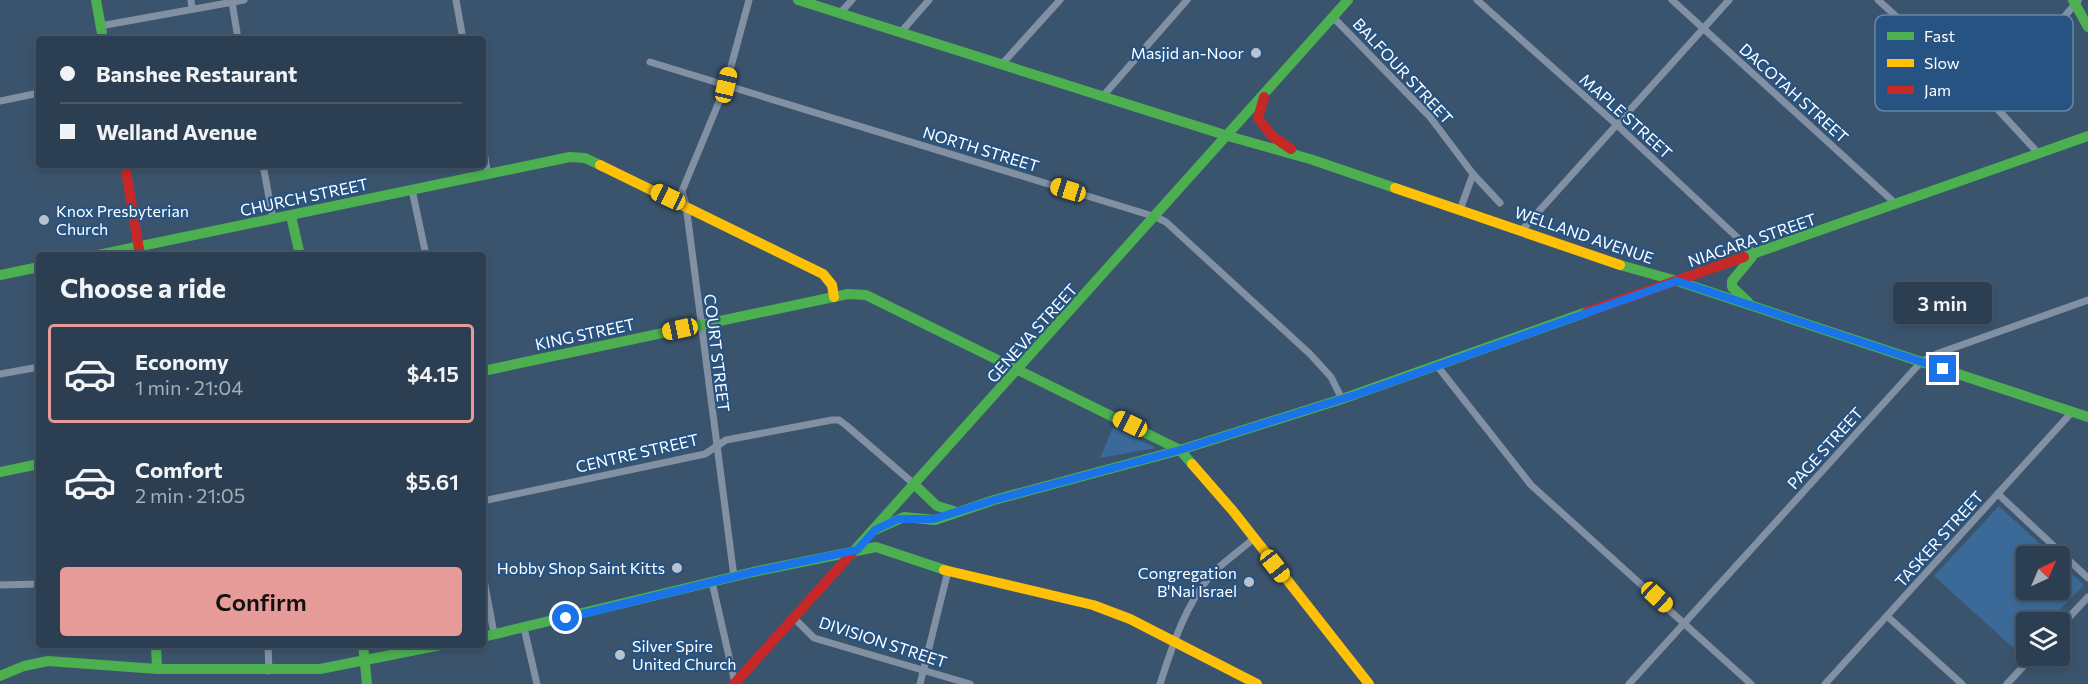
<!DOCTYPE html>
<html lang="en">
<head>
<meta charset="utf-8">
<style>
	body { margin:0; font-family:Commissioner,sans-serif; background:#344659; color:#f1f3f6; height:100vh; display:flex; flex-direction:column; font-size:22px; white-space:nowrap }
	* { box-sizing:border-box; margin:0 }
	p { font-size:20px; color:#a6afb8 }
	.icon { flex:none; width:33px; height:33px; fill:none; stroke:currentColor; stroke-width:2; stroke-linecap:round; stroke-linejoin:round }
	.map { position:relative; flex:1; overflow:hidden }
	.panel { position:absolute; left:36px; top:252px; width:450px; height:396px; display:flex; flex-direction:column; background:#2c3f52; border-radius:6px; box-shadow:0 3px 9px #0003,0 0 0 2px #485869 }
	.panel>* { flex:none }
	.guide { position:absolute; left:36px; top:36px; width:450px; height:132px; border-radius:6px; box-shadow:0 3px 9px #0003,0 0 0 2px #485869; display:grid; align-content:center; height:132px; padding:0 24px; background:#2c3f52 }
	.needle { width:39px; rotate:44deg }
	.controls { position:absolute; left:2016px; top:546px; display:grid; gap:12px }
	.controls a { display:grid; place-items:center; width:54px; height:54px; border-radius:6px; background:#2c3f52; box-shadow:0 3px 9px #0003,0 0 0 2px #485869; font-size:30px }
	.end { position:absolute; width:27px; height:27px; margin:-14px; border:8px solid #1a73e8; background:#fff; box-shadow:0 0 0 3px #fff }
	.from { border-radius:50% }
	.bubble { position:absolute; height:42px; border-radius:6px; background:#2c3f52; box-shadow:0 3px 9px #0003,0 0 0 2px #485869; font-size:20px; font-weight:600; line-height:42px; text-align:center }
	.car { position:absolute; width:18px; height:36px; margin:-18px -9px; border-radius:8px; box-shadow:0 0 4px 2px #0007; background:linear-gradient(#f5c518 24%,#345 0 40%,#f5c518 0 76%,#345 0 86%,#f5c518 0) }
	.guide b { display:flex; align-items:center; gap:21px; height:57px; font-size:22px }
	.guide b+b { border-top:2px solid #485869 }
	.guide i { width:15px; height:15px; background:#f1f3f6 }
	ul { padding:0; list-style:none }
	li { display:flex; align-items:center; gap:18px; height:99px; margin:0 12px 9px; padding:0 12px; border:3px solid transparent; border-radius:6px }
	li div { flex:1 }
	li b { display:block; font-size:22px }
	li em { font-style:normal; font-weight:600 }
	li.selected { border-color:#e69b98 }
	li>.icon { width:54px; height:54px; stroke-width:1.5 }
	h2 { padding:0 24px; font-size:27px; line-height:72px }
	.action { display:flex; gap:12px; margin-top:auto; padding:12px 24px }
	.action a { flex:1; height:69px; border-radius:6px; background:#e69b98; color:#111; font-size:24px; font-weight:600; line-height:69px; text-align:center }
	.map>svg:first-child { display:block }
	.green { fill:#3b6a98 }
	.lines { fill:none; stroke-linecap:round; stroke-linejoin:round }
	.street { stroke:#8191a3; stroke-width:7 }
	.fast { stroke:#4caf50; stroke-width:10 }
	.slow { stroke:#ffc107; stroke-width:10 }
	.jam { stroke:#c62828; stroke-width:10 }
	.route { stroke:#1a73e8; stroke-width:8 }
	.poi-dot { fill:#bac3cc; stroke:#265382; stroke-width:2 }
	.labels { text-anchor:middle; stroke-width:4.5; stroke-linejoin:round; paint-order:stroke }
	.poi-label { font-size:16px; fill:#fff; stroke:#265382; text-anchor:end }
	.street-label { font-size:16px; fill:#fff; stroke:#265382 }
	.key { fill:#265382; stroke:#6787a8; stroke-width:1.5 }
	.key-label { font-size:16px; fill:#fff }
</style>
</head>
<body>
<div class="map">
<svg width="2088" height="684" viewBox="0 0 2088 684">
	<rect width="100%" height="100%" fill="#3b546d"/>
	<g class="green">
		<polygon points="1113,427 1156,448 1100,458"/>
		<polygon points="1999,506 2053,556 2026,556 2026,590 2060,590 2060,563 2084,585 2048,622 2026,622 2026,646 2019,653 1934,576"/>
	</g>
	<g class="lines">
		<g class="street">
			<polyline points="191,0 192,9"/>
			<polyline points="456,0 463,39"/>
			<polyline points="1477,0 1617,125 1755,254"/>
			<polyline points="1672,0 1896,204"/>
			<polyline points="1878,0 1990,101 2039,154"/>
			<polyline points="232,2 238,39"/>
			<polyline points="841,12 852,0"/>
			<polyline points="1333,17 1430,117 1473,174 1500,203"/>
			<polyline points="100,26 244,0"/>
			<polyline points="901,32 929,0"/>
			<polyline points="650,62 1156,217 1166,222 1310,354 1331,377 1342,399"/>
			<polyline points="1002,64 1060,0"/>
			<polyline points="1103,96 1187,0"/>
			<polyline points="0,101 39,93"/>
			<polyline points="1990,101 2078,1"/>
			<polyline points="483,146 488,175"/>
			<polyline points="263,165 273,219"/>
			<polyline points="412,190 426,255"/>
			<polyline points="1460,210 1473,174"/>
			<polyline points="1521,231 1729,0"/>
			<polyline points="1438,367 1531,485 1751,684"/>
			<polyline points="0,374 39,367"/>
			<polyline points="1998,494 2088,578"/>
			<polyline points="483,501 705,454 726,440 832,420 839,420 847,426 914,484"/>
			<polyline points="483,574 494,634"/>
			<polyline points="734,577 686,205 682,191 726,85 749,0"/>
			<polyline points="712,582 735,683"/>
			<polyline points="0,585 39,584"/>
			<polyline points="1887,616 1962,684"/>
			<polyline points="794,618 814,638 970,684"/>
			<polyline points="2060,627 2088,597"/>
			<polyline points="524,628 537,684"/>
			<polyline points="268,645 269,671"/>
			<polyline points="920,684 948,571"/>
			<path d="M 1160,684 C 1172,647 1185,605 1211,575 C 1223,562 1240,551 1253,539"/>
			<polyline points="1629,684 1921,362 1939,353 2088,300"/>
			<polyline points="1825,684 2072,412"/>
			<polyline points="2007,684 2033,656"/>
		</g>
		<g class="fast">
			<polyline points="96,0 103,39"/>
			<polyline points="798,0 1228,136 1310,159 1395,188"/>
			<polyline points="2073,0 2088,27"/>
			<polyline points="291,216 300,255"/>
			<polyline points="98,255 570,157 585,158 600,165"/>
			<polyline points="1744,257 2088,136"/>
			<polyline points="1620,265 1677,281 2088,417"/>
			<polyline points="0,275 39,267"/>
			<polyline points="1748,302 1732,287 1732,281 1752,257"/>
			<polyline points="483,371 848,294 866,295 1180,450 1192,464"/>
			<polyline points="0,472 39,464"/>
			<polyline points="914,484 937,506 954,511"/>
			<polyline points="875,530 904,517 935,520 994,500 1180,450 1342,399 1587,312"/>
			<polyline points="852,553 1348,0"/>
			<polyline points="483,637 753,572 876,547 948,571"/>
			<polyline points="156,645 157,669"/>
			<polyline points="363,645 367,684"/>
			<polyline points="0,676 24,666 48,661 157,669 320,669 441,645"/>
		</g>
		<g class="slow">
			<polyline points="600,165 823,274 832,285 834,297"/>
			<polyline points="1395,188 1620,265"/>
			<polyline points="1192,464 1233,511 1369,684"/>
			<polyline points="944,570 1093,605 1130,619 1257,684"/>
		</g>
		<g class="jam">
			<polyline points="1264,97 1258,118 1272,136 1291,149"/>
			<polyline points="125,165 140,255"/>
			<polyline points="1587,312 1744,257"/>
			<polyline points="734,684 852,553"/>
		</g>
	</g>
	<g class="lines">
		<polyline class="route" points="566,618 753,572 857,550 875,530 898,519 934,519 994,500 1180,450 1361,393 1677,281 1943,369"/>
	</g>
	<g class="poi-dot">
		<circle cx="1256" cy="53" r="6"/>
		<circle cx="44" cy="220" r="6"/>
		<circle cx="677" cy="568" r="6"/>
		<circle cx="1249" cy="582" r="6"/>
		<circle cx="620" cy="655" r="6"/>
	</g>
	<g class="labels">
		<g class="poi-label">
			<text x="1244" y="59">Masjid an-Noor</text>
			<text x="56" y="217" text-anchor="start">Knox Presbyterian<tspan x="56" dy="18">Church</tspan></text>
			<text x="665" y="574">Hobby Shop Saint Kitts</text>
			<text x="1237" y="579">Congregation<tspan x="1237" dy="18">B'Nai Israel</tspan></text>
			<text x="632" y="652" text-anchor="start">Silver Spire<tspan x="632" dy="18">United Church</tspan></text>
		</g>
		<g class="street-label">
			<text transform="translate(1403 71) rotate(47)" y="6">BALFOUR STREET</text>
			<text transform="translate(1794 93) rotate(42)" y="6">DACOTAH STREET</text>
			<text transform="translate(1626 116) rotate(42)" y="6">MAPLE STREET</text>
			<text transform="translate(981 149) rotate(17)" y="6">NORTH STREET</text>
			<text transform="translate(304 197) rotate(-12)" y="6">CHURCH STREET</text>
			<text transform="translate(1584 235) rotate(19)" y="6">WELLAND AVENUE</text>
			<text transform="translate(1752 240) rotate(-19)" y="6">NIAGARA STREET</text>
			<text transform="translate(1032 333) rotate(-48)" y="6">GENEVA STREET</text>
			<text transform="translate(585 334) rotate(-12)" y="6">KING STREET</text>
			<text transform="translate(717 353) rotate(83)" y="6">COURT STREET</text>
			<text transform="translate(1825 448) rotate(-48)" y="6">PAGE STREET</text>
			<text transform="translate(637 453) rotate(-13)" y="6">CENTRE STREET</text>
			<text transform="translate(1939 539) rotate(-48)" y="6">TASKER STREET</text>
			<text transform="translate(883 642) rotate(18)" y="6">DIVISION STREET</text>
		</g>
	</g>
	<rect x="1875" y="15" width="198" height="96" rx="9" class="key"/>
	<rect x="1887" y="32" width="27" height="8" fill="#4caf50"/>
	<rect x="1887" y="59" width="27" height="8" fill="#ffc107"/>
	<rect x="1887" y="86" width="27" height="8" fill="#c62828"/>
	<g class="key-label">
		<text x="1924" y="42">Fast</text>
		<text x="1924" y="69">Slow</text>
		<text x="1924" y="96">Jam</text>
	</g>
</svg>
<div class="controls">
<a><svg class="needle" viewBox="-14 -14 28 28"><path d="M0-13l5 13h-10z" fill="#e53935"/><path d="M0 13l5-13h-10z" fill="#a6afb8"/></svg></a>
<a><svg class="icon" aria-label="layers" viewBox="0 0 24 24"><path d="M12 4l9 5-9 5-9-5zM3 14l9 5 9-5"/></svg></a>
</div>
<i class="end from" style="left:566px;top:618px"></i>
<i class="end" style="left:1943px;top:369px"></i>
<div class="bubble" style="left:1893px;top:282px;width:99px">3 min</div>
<i class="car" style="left:726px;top:85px;rotate:13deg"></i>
<i class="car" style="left:1068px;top:190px;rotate:287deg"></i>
<i class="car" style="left:668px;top:197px;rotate:295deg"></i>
<i class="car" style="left:680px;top:329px;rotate:258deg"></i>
<i class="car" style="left:1130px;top:424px;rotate:296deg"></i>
<i class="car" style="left:1275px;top:566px;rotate:142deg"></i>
<i class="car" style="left:1657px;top:597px;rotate:133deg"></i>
<div class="guide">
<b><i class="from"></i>Banshee Restaurant</b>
<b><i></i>Welland Avenue</b>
</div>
<section class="panel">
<h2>Choose a ride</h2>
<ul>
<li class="selected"><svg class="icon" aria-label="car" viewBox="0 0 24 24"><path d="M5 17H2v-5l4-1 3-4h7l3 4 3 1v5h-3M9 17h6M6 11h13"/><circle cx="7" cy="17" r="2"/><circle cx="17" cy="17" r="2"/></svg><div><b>Economy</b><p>1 min · 21:04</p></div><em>$4.15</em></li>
<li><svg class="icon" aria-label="car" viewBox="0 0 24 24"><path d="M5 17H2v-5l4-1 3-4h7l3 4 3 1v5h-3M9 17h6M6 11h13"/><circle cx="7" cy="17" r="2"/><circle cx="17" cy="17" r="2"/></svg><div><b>Comfort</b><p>2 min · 21:05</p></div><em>$5.61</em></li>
</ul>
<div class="action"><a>Confirm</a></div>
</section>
</div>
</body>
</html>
